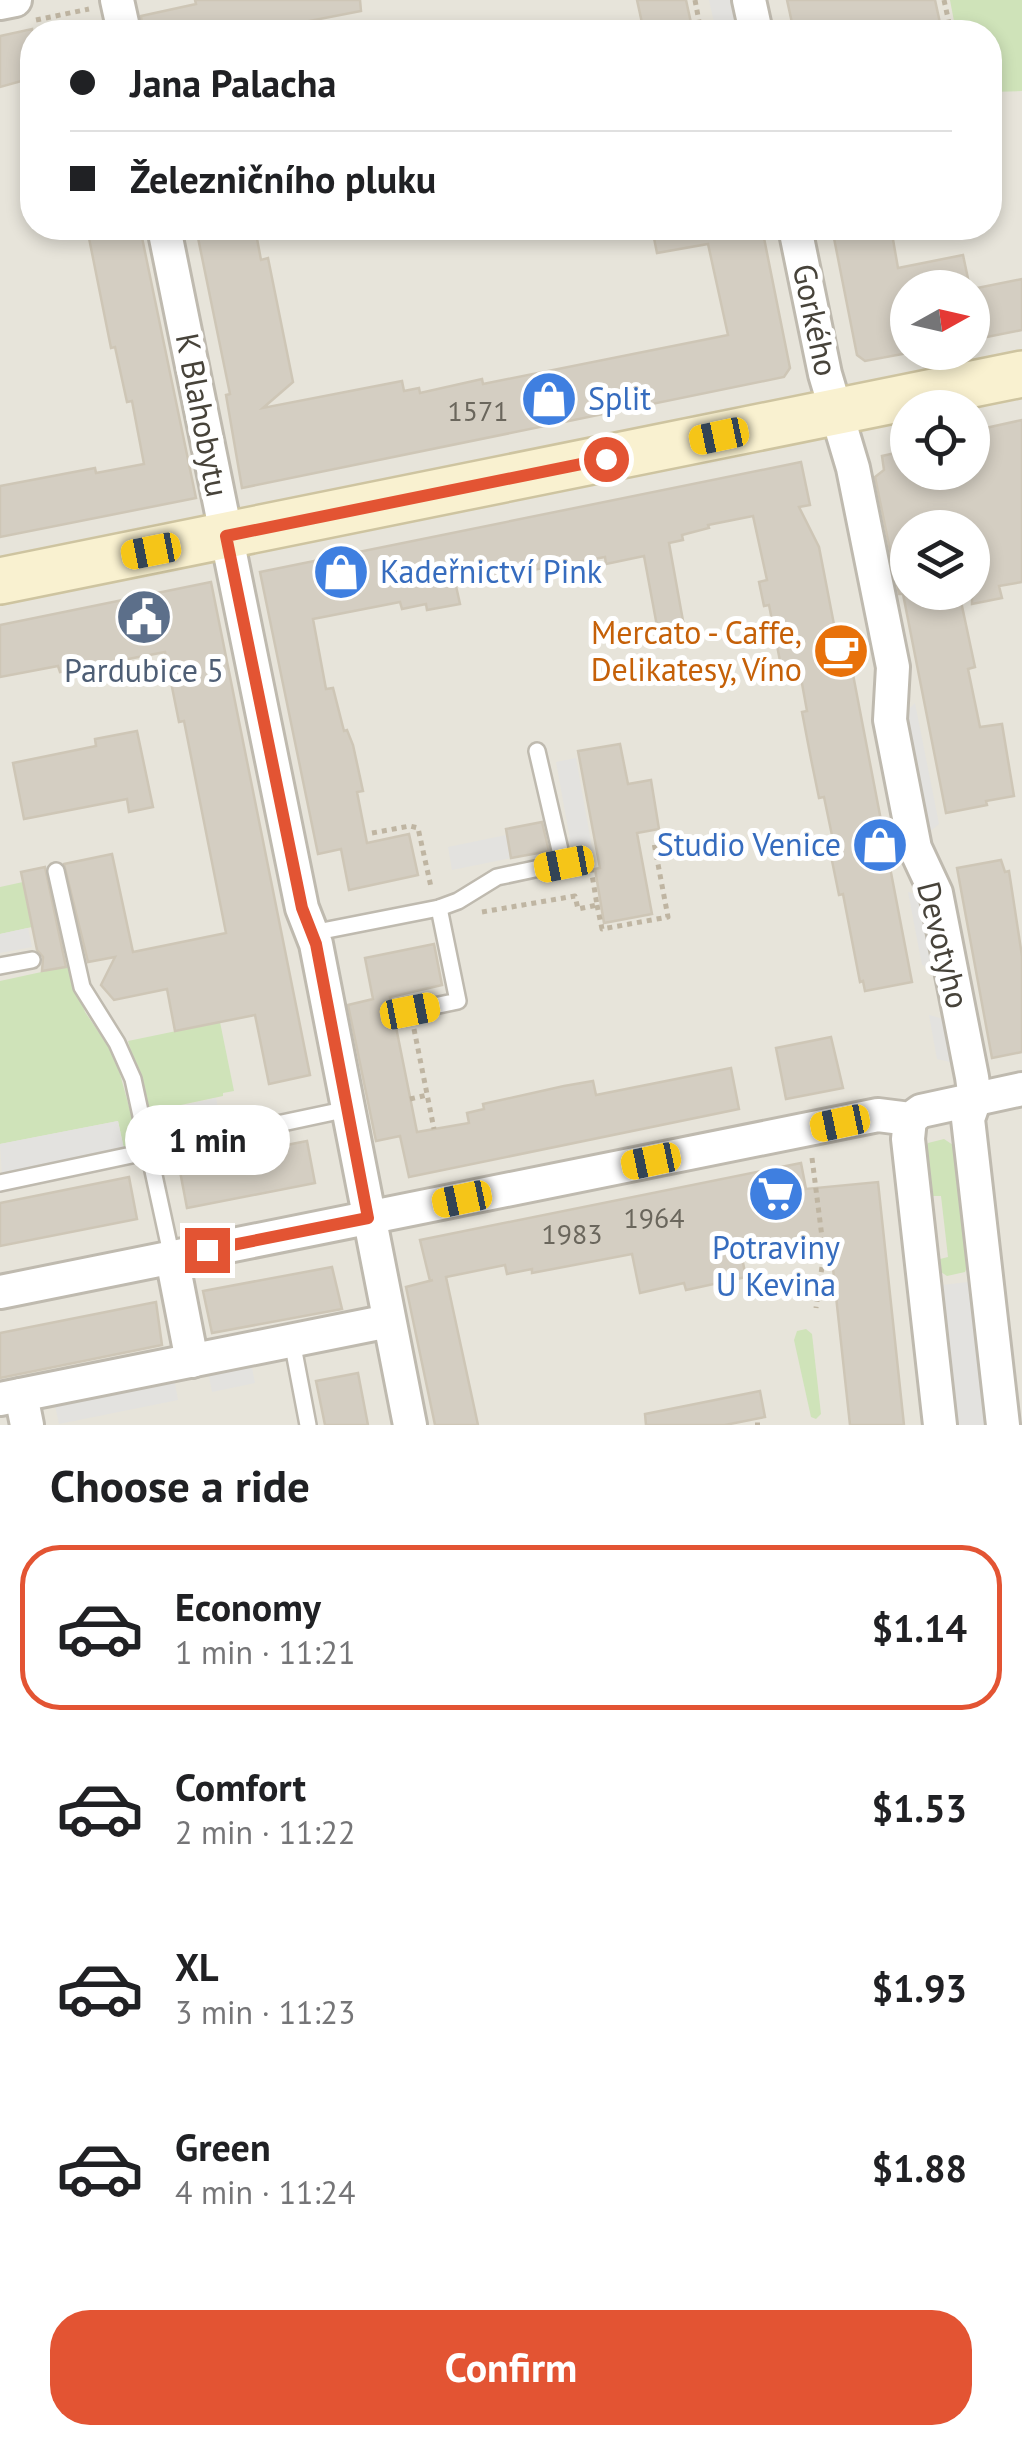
<!DOCTYPE html>
<html lang="en">
<head>
<meta charset="utf-8">
<style>
	body { margin:0; font-family:"PT Sans",sans-serif; background:#f6f6f6; color:#202124; height:100vh; display:flex; flex-direction:column; font-size:38px; white-space:nowrap }
	* { box-sizing:border-box; margin:0 }
	p { font-size:32px; color:#757577 }
	.icon { flex:none; width:55px; height:55px; fill:none; stroke:currentColor; stroke-width:2; stroke-linecap:round; stroke-linejoin:round }
	.map { position:relative; height:1425px; overflow:hidden }
	.drawer { display:flex; flex-direction:column; background:#fff; flex:1 }
	.drawer>* { flex:none }
	.banner { position:absolute; left:20px; top:20px; width:982px; height:220px; border-radius:40px; box-shadow:0 5px 15px #0003; display:grid; align-content:center; height:220px; padding:0 50px; background:#fff }
	.needle { width:65px; rotate:82deg }
	.buttons { position:absolute; left:890px; top:270px; display:grid; gap:20px }
	.buttons a { display:grid; place-items:center; width:100px; height:100px; border-radius:50%; background:#fff; box-shadow:0 5px 15px #0003; font-size:50px }
	.end { position:absolute; width:45px; height:45px; margin:-22px; border:12px solid #e35433; background:#fff; box-shadow:0 0 0 5px #fff }
	.from { border-radius:50% }
	.bubble { position:absolute; height:70px; border-radius:35px; background:#fff; box-shadow:0 5px 15px #0003; font-size:32px; font-weight:800; line-height:70px; text-align:center }
	.car { position:absolute; width:30px; height:60px; margin:-30px -15px; border-radius:12px; box-shadow:0 0 8px 2px #0007; background:linear-gradient(#f5c518 24%,#345 0 40%,#f5c518 0 76%,#345 0 86%,#f5c518 0) }
	.banner b { display:flex; align-items:center; gap:35px; height:95px; font-size:38px }
	.banner b+b { border-top:2px solid #e0e0e0 }
	.banner i { width:25px; height:25px; background:#202124 }
	ul { padding:0; list-style:none }
	li { display:flex; align-items:center; gap:30px; height:165px; margin:0 20px 15px; padding:0 30px; border:5px solid transparent; border-radius:40px }
	li div { flex:1 }
	li b { display:block; font-size:38px }
	li em { font-style:normal; font-weight:800 }
	li.on { border-color:#e35433 }
	li>.icon { width:90px; height:90px; stroke-width:1.5 }
	h2 { padding:0 50px; font-size:45px; line-height:120px }
	.cta { display:flex; gap:20px; margin-top:auto; padding:20px 50px }
	.cta a { flex:1; height:115px; border-radius:40px; background:#e35433; color:#fff; font-size:40px; font-weight:800; line-height:115px; text-align:center }
	.map>svg:first-child { display:block }
	.residential { fill:#e7e4da; fill-rule:evenodd }
	.green { fill:#cfe3b9 }
	.parking { fill:#e3e2df }
	.building { fill:#d4cec2; stroke:#cec6b6; stroke-width:2.5 }
	.lines { fill:none; stroke-linecap:round; stroke-linejoin:round }
	.service-casing { stroke:#bfbaaf; stroke-width:20 }
	.minor-casing { stroke:#bfbaaf; stroke-width:38 }
	.secondary-casing { stroke:#cec4a0; stroke-width:50 }
	.path { stroke:#bfb5a2; stroke-width:5; stroke-dasharray:5 5; stroke-linecap:butt }
	.service { stroke:#fff; stroke-width:15 }
	.minor { stroke:#fff; stroke-width:32 }
	.secondary { stroke:#f9f1d0; stroke-width:45 }
	.route { stroke:#e35433; stroke-width:12 }
	.labels { text-anchor:middle; stroke-width:10; stroke-linejoin:round; paint-order:stroke }
	.number-label { font-size:28px; fill:#6a665c }
	.street-label { font-size:32px; fill:#47433a; stroke:#fff }
	.shop-label { font-size:32px; fill:#366cbe; stroke:#fff; text-anchor:start }
	.food-label { font-size:32px; fill:#c56008; stroke:#fff; text-anchor:end }
	.service-label { font-size:32px; fill:#4e5e75; stroke:#fff }
</style>
</head>
<body>
<div class="map">
<svg width="1022" height="1425" viewBox="0 0 1022 1425">
	<rect width="100%" height="100%" fill="#f4f2eb"/>
	<path class="residential" d="M 0,0 L 1022,0 L 1022,1425 L 0,1425 ZM 32,32 L 990,32 L 990,228 L 32,228 ZM 908,288 L 972,288 L 972,352 L 908,352 ZM 908,408 L 972,408 L 972,472 L 908,472 ZM 908,528 L 972,528 L 972,592 L 908,592 Z"/>
	<g class="green">
		<polygon points="950,0 1022,0 1022,91 990,92 990,32 956,32"/>
		<polygon points="23,882 32,927 0,934 0,887"/>
		<polygon points="69,966 85,1012 115,1056 138,1139 139,1144 124,1149 118,1121 0,1144 0,981"/>
		<polygon points="220,1022 234,1091 223,1093 223,1096 162,1109 168,1139 155,1133 128,1041"/>
		<polygon points="944,1139 956,1147 969,1262 965,1272 947,1276 938,1270 936,1260 948,1257 941,1196 929,1196 924,1153 928,1143"/>
		<polygon points="806,1329 812,1334 821,1414 816,1419 811,1417 794,1340 797,1331"/>
	</g>
	<g class="parking">
		<polygon points="709,0 731,0 737,32 716,32"/>
		<polygon points="915,703 939,824 922,838 899,719"/>
		<polygon points="576,758 593,853 573,856 556,762"/>
		<polygon points="506,835 511,858 452,870 448,847"/>
		<polygon points="908,892 927,896 941,971 922,965"/>
		<polygon points="28,928 32,947 0,953 0,934"/>
		<polygon points="929,1015 951,1021 959,1064 937,1059"/>
		<polygon points="216,1098 222,1128 168,1139 162,1110"/>
		<polygon points="118,1121 124,1149 2,1174 0,1144"/>
		<polygon points="901,1150 932,1425 922,1425 892,1162"/>
		<polygon points="986,1280 1003,1425 940,1425 924,1287"/>
		<polygon points="250,1358 255,1383 212,1392 207,1366"/>
		<polygon points="173,1372 178,1400 59,1424 53,1396"/>
	</g>
	<g class="building">
		<polygon points="195,0 360,0 361,11 253,32 143,32 141,16 196,4"/>
		<polygon points="637,0 686,0 693,32 644,32"/>
		<polygon points="787,0 935,0 942,32 794,32"/>
		<polygon points="32,29 32,78 0,87 0,36"/>
		<polygon points="87,228 140,228 196,498 0,537 0,486 95,468 96,473 144,464 132,401 127,402 115,347 111,348"/>
		<polygon points="196,228 255,228 261,260 268,258 293,382 263,408 402,381 404,391 419,388 420,393 482,379 483,384 728,335 708,244 657,253 652,228 762,228 790,368 784,377 242,488 226,395 230,394"/>
		<polygon points="832,228 891,228 898,268 963,255 970,288 908,288 908,353 865,361 857,355"/>
		<polygon points="1022,279 1022,330 972,340 972,289"/>
		<polygon points="1022,420 1022,582 999,586 1002,598 972,604 972,528 908,528 908,592 959,592 975,667 968,669 980,727 1002,724 1014,796 986,801 987,805 946,813 903,594 899,594 875,477 884,470 882,456 908,450 908,472 972,472 972,431"/>
		<polygon points="801,462 810,505 799,507 819,547 837,640 846,638 912,982 865,991 863,981 860,982 843,894 839,895 829,846 834,845 824,797 819,798 811,759 802,712 807,711 799,667 782,671 769,605 764,606 759,582 767,580 753,516 708,525 709,528 682,535 683,540 669,543 685,632 659,637 644,556 606,564 605,557 478,580 456,586 460,604 427,610 426,604 402,609 400,602 313,619 326,689 333,688 344,731 347,730 353,745 363,791 357,792 367,843 409,834 418,875 349,890 341,849 318,854 260,572"/>
		<polygon points="211,582 310,1075 269,1084 255,1015 175,1031 167,989 114,1000 101,985 115,957 88,962 64,864 112,854 133,952 226,933 184,721 179,722 165,652 60,672 58,666 0,677 0,625"/>
		<polygon points="137,731 153,807 129,812 127,799 24,819 13,763 96,746 95,739"/>
		<polygon points="620,744 628,784 651,780 659,829 637,833 652,914 604,923 595,869 600,868 578,751"/>
		<polygon points="542,822 549,851 511,858 506,829"/>
		<polygon points="1001,860 1005,872 1009,871 1022,956 1022,1052 992,1058 957,868"/>
		<polygon points="45,867 66,967 42,971 43,957 37,950 21,872"/>
		<polygon points="434,944 442,985 390,997 417,1132 469,1123 467,1113 484,1109 483,1104 564,1086 593,1081 596,1095 731,1068 739,1109 409,1177 400,1136 376,1141 348,1005 373,999 365,958"/>
		<polygon points="831,1037 843,1088 786,1099 776,1048"/>
		<polygon points="307,1141 315,1183 187,1208 179,1166"/>
		<polygon points="801,1163 806,1189 878,1182 904,1425 850,1425 830,1241 742,1258 746,1277 686,1290 684,1283 640,1293 632,1254 532,1273 532,1269 507,1274 505,1265 446,1277 478,1425 435,1425 406,1287 433,1280 430,1281 420,1240"/>
		<polygon points="129,1177 137,1219 0,1246 0,1203"/>
		<polygon points="332,1267 342,1309 212,1333 203,1291"/>
		<polygon points="156,1302 162,1345 0,1378 0,1333"/>
		<polygon points="358,1373 368,1425 325,1425 316,1381"/>
		<polygon points="760,1391 765,1417 725,1425 646,1425 645,1414"/>
	</g>
	<g class="lines">
		<g class="service-casing">
			<g id="service">
				<polyline points="56,871 82,987 117,1043 133,1079 172,1258"/>
				<polyline points="312,933 439,908 458,901 497,877 563,863 537,751"/>
				<polyline points="0,966 32,960"/>
				<polyline points="410,1011 458,1001 439,908"/>
				<polyline points="0,1183 348,1109"/>
				<polyline points="292,1341 308,1425"/>
			</g>
		</g>
		<g class="minor-casing">
			<g id="minor">
				<polyline points="117,0 124,32"/>
				<polyline points="749,0 756,32"/>
				<polyline points="0,3 15,0"/>
				<polyline points="164,228 302,908 316,944 410,1425"/>
				<polyline points="795,228 825,374 853,468 893,667 890,720 915,848 936,893 972,1077 975,1099 968,1119 1003,1425"/>
				<polyline points="910,1119 908,1139 940,1425"/>
				<polyline points="172,1258 192,1361"/>
				<polyline points="0,1292 878,1115 910,1119 921,1111 1022,1089"/>
				<polyline points="21,1395 27,1425"/>
				<polyline points="0,1399 389,1321"/>
			</g>
		</g>
		<g class="secondary-casing">
			<polyline id="secondary" points="0,581 1022,374"/>
		</g>
		<g class="path">
			<polyline points="695,0 701,32"/>
			<polyline points="944,0 951,32"/>
			<polyline points="36,20 89,9"/>
			<polyline points="372,833 410,826 418,828 431,887"/>
			<polyline points="597,905 602,929 668,917 654,843"/>
			<polyline points="482,912 575,896 578,909 597,905 590,862"/>
			<polyline points="414,1029 434,1129"/>
			<polyline points="410,1099 427,1095"/>
			<polyline points="812,1158 824,1253 816,1308"/>
			<polyline points="755,1425 764,1425"/>
		</g>
		<use href="#service" class="service"/>
		<use href="#minor" class="minor"/>
		<use href="#secondary" class="secondary"/>
	</g>
	<g class="lines">
		<polyline class="route" points="207,1250 368,1218 316,944 302,908 226,536 606,459"/>
	</g>
	<defs>
		<g id="shop-disc" transform="scale(2.875)"><circle r="9.5" fill="#3f7fe0" stroke="#fff"/><path d="M-5-2.5h2.3a2.7 3.5 0 0 1 5.4 0H5L5.5 6h-11ZM-1.5-2.5h3a1.5 2.3 0 0 0-3 0Z" fill="#fff"/></g>
		<g id="civic-disc" transform="scale(2.875)"><circle r="9.5" fill="#5c6f8a" stroke="#fff"/><path d="M-.6-6.5H3V-4.5H.6V-3L4-1V1h2V6H-6V1h2V-1L-.6-3ZM-1.2 2.5V6h2.4V2.5Z" fill="#fff"/></g>
		<g id="cafe-disc" transform="scale(2.875)"><circle r="9.5" fill="#e8710a" stroke="#fff"/><path d="M-5.5-4.5H6V0H3Q3 3.5 0 3.5H-2.5Q-5.5 3.5-5.5 0ZM3-3.2v2h1.7v-2ZM-6 4.5H4V6H-6Z" fill="#fff"/></g>
		<g id="supermarket-disc" transform="scale(2.875)"><circle r="9.5" fill="#3f7fe0" stroke="#fff"/><path d="M-6-5.5h2.5l.6 2H6L4.5 2H-2.5L-4.4-4H-6ZM-1.5 3.2a1.3 1.3 0 1 0 .1 0ZM3 3.2a1.3 1.3 0 1 0 .1 0Z" fill="#fff"/></g>
	</defs>
	<g fill-rule="evenodd">
		<use href="#shop-disc" x="549" y="399"/>
		<use href="#shop-disc" x="341" y="572"/>
		<use href="#civic-disc" x="144" y="617"/>
		<use href="#cafe-disc" x="841" y="651"/>
		<use href="#shop-disc" x="880" y="845"/>
		<use href="#supermarket-disc" x="776" y="1194"/>
	</g>
	<g class="labels">
		<g class="number-label">
			<text x="478" y="421">1571</text>
			<text x="654" y="1228">1964</text>
			<text x="572" y="1244">1983</text>
		</g>
		<g class="street-label">
			<text transform="translate(815 320) rotate(78)" y="11">Gorkého</text>
			<text transform="translate(202 415) rotate(79)" y="11">K Blahobytu</text>
			<text transform="translate(943 945) rotate(76)" y="11">Devotyho</text>
		</g>
		<g class="shop-label">
			<text x="588" y="410">Split</text>
			<text x="380" y="583">Kadeřnictví Pink</text>
			<text x="841" y="856" text-anchor="end">Studio Venice</text>
			<text x="776" y="1259" text-anchor="middle">Potraviny<tspan x="776" dy="37">U Kevina</tspan></text>
		</g>
		<g class="food-label">
			<text x="802" y="644">Mercato - Caffe,<tspan x="802" dy="37">Delikatesy, Víno</tspan></text>
		</g>
		<g class="service-label">
			<text x="144" y="682">Pardubice 5</text>
		</g>
	</g>
</svg>
<div class="buttons">
<a><svg class="needle" viewBox="-14 -14 28 28"><path d="M0-13l5 13h-10z" fill="#e53935"/><path d="M0 13l5-13h-10z" fill="#757577"/></svg></a>
<a><svg class="icon" aria-label="locate" viewBox="0 0 24 24"><circle cx="12" cy="12" r="6"/><path d="M12 2v4M12 18v4M2 12h4M18 12h4"/></svg></a>
<a><svg class="icon" aria-label="layers" viewBox="0 0 24 24"><path d="M12 4l9 5-9 5-9-5zM3 14l9 5 9-5"/></svg></a>
</div>
<i class="end from" style="left:606px;top:459px"></i>
<i class="end" style="left:207px;top:1250px"></i>
<div class="bubble" style="left:125px;top:1105px;width:165px">1 min</div>
<i class="car" style="left:719px;top:436px;rotate:258deg"></i>
<i class="car" style="left:151px;top:551px;rotate:259deg"></i>
<i class="car" style="left:564px;top:864px;rotate:259deg"></i>
<i class="car" style="left:410px;top:1011px;rotate:79deg"></i>
<i class="car" style="left:840px;top:1123px;rotate:258deg"></i>
<i class="car" style="left:651px;top:1161px;rotate:258deg"></i>
<i class="car" style="left:462px;top:1199px;rotate:258deg"></i>
<div class="banner">
<b><i class="from"></i>Jana Palacha</b>
<b><i></i>Železničního pluku</b>
</div>
</div>
<section class="drawer">
<h2>Choose a ride</h2>
<ul>
<li class="on"><svg class="icon" aria-label="car" viewBox="0 0 24 24"><path d="M5 17H2v-5l4-1 3-4h7l3 4 3 1v5h-3M9 17h6M6 11h13"/><circle cx="7" cy="17" r="2"/><circle cx="17" cy="17" r="2"/></svg><div><b>Economy</b><p>1 min · 11:21</p></div><em>$1.14</em></li>
<li><svg class="icon" aria-label="car" viewBox="0 0 24 24"><path d="M5 17H2v-5l4-1 3-4h7l3 4 3 1v5h-3M9 17h6M6 11h13"/><circle cx="7" cy="17" r="2"/><circle cx="17" cy="17" r="2"/></svg><div><b>Comfort</b><p>2 min · 11:22</p></div><em>$1.53</em></li>
<li><svg class="icon" aria-label="car" viewBox="0 0 24 24"><path d="M5 17H2v-5l4-1 3-4h7l3 4 3 1v5h-3M9 17h6M6 11h13"/><circle cx="7" cy="17" r="2"/><circle cx="17" cy="17" r="2"/></svg><div><b>XL</b><p>3 min · 11:23</p></div><em>$1.93</em></li>
<li><svg class="icon" aria-label="car" viewBox="0 0 24 24"><path d="M5 17H2v-5l4-1 3-4h7l3 4 3 1v5h-3M9 17h6M6 11h13"/><circle cx="7" cy="17" r="2"/><circle cx="17" cy="17" r="2"/></svg><div><b>Green</b><p>4 min · 11:24</p></div><em>$1.88</em></li>
</ul>
<div class="cta"><a>Confirm</a></div>
</section>
</body>
</html>
